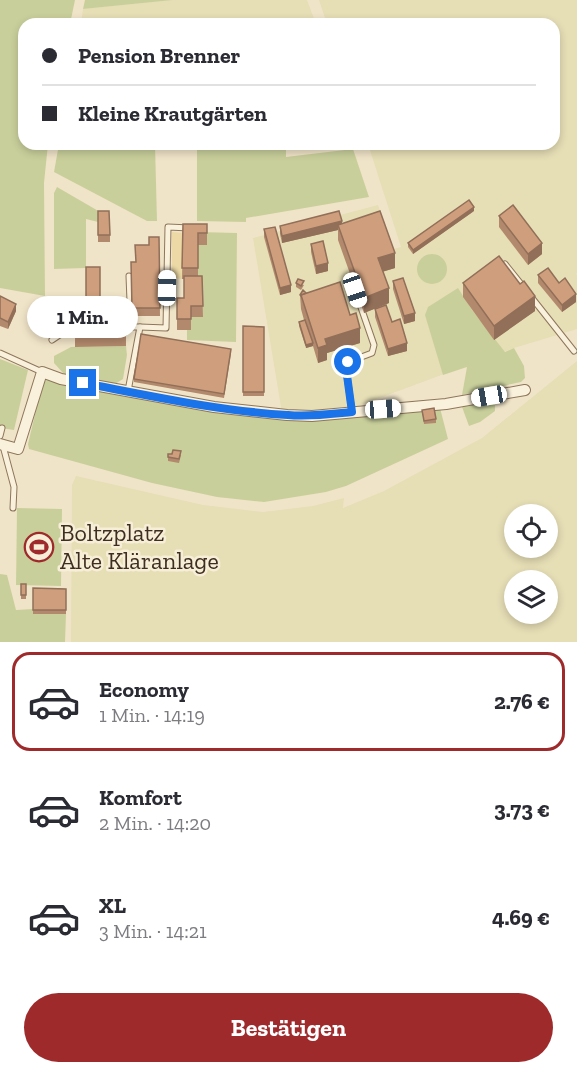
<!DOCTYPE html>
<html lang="de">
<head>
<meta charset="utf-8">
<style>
	body { margin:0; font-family:"Zilla Slab",serif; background:#f2f2f3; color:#2b2b33; height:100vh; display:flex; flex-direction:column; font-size:22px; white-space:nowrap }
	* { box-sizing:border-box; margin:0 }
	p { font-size:20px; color:#7c7c81 }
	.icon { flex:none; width:33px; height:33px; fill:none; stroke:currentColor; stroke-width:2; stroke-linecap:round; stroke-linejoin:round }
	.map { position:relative; height:642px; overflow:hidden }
	.drawer { display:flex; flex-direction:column; background:#fff; flex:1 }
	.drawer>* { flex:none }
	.guide { position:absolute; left:18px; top:18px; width:542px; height:132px; border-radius:18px; box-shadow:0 3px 9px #0003; display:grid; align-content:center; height:132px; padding:0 24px; background:#fff }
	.buttons { position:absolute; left:504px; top:504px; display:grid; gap:12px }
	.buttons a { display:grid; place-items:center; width:54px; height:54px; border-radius:50%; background:#fff; box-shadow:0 3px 9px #0003; font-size:30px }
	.end { position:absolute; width:27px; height:27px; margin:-14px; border:8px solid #1a73e8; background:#fff; box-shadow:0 0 0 3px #fff }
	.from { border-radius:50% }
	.bubble { position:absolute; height:42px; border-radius:21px; background:#fff; box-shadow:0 3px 9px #0003; font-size:20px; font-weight:700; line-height:42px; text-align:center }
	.car { position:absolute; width:18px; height:36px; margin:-18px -9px; border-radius:8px; box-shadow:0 0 4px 2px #0007; background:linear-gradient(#fff 24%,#345 0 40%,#fff 0 76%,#345 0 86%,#fff 0) }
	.guide b { display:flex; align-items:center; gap:21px; height:57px; font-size:22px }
	.guide b+b { border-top:2px solid #e1e1e2 }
	.guide i { width:15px; height:15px; background:#2b2b33 }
	ul { padding:10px 0 0; list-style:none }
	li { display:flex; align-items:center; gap:18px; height:99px; margin:0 12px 9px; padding:0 12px; border:3px solid transparent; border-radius:18px }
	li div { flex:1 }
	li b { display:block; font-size:22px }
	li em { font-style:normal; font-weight:700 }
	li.selected { border-color:#9e2a2b }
	li>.icon { width:54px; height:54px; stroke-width:1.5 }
	.button { display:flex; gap:12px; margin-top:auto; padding:12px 24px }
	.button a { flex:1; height:69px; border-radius:36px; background:#9e2a2b; color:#fff; font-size:24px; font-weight:700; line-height:69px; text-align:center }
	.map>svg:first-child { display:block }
	.farmland { fill:#e6deb5; fill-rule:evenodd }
	.green { fill:#c9cf9b }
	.sand { fill:#ecd9a5 }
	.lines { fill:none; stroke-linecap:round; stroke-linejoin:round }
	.lane-casing { stroke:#8d765c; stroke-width:7 }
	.street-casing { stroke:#8d765c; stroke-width:12 }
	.lane { stroke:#faf1dc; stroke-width:5 }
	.street { stroke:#faf1dc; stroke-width:10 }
	.wall { fill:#b2896c }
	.shaded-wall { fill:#916f58 }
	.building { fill:#cf9f7d; stroke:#916f58; stroke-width:1.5 }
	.route { stroke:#1a73e8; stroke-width:8 }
	.labels { text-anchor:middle; stroke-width:5; stroke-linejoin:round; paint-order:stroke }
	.poi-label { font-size:24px; fill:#3d2e20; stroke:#f7eed8; text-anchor:start }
</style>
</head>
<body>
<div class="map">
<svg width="577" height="642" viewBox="0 0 577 642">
	<rect width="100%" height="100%" fill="#f0e4c8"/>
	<g class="farmland">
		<polygon points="173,0 307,0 316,24 81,24 83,9"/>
		<polygon points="319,0 577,0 577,274 575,272 577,275 577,329 514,348 358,406 282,413 253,238 378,205 393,249 401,247 368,144 554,144 554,24 327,24"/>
		<path d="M 577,361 L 577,642 L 71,642 L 72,485 L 76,476 L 203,505 L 263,512 L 313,506 L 344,498 L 343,508 L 384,491 L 482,438 ZM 548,514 L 548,548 L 514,548 L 514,514 ZM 548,580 L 548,614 L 514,614 L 514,580 Z"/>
	</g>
	<g class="green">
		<polygon points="0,0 75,0 70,24 24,24 24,144 48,144 44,183 45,296 0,288"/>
		<polygon points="85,0 173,0 83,9"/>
		<polygon points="59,144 155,144 157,221 147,221 54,172"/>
		<polygon points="197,144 286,144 286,157 353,149 369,197 246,218 246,222 197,221"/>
		<polygon points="57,187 107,216 98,222 86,219 86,268 54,269 54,193"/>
		<polygon points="199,232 237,233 236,342 187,340 187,330 191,317 203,317 202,288 198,279 198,245 207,244 207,236"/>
		<circle cx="432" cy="269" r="15"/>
		<polygon points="458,288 472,310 505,352 514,348 524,366 525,378 521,382 462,395 467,367 443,375 425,315 428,307"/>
		<polygon points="126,346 127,355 123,379 115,384 64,374 54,363 54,356 71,347"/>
		<polygon points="0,359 28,370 14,430 0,428"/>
		<polygon points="46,380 140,398 281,419 440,408 448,439 346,486 326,492 264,502 217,497 152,483 29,449 28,444 42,385"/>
		<polygon points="488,400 495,405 495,411 480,422 469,426 462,407 463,405"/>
		<polygon points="17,508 62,509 61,586 16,585"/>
		<polygon points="0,574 7,575 16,610 33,609 33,614 66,614 65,642 0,642"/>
	</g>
	<polygon class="sand" points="172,232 184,233 182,279 172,278"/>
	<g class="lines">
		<g class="lane-casing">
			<g id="lane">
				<polyline points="505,264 525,289"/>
				<polyline points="129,276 131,326"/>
				<polyline points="532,298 574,351"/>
				<polyline points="120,327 140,327 128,391"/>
				<polyline points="140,327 166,328 168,227 190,228"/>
				<polyline points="52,340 70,328 81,328"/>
				<polyline points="0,353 42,372"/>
				<polyline points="352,412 346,368 348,362 372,353 374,345 355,290"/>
				<polyline points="0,436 2,428"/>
				<polyline points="3,446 14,487 13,508"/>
			</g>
		</g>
		<g class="street-casing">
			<polyline id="street" points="0,444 18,449 42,372 61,379 214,407 287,415 312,416 446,404 525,390"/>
		</g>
		<use href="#lane" class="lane"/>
		<use href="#street" class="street"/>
	</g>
	<g class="wall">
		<polygon points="98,211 110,235 110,242 98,242"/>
		<polygon points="474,211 413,254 408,247 408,243"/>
		<polygon points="499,216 542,254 528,265 499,227"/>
		<polygon points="183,224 207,224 207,245 198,245 198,276 202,276 203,317 191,317 191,330 177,330 177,298 184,298 184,279 182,279"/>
		<polygon points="342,224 395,268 382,272 389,303 364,313 338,240 338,230 282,243 280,234 280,226"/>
		<polygon points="264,229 291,292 280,295 264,237"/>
		<polygon points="159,237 160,316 132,316 131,262 136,262 149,245"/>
		<polygon points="311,244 328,271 316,274 311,252"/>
		<rect x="86" y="267" width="14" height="38"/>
		<polygon points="538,275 559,283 576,302 562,312 538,283"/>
		<polygon points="393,281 415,321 404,324 393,289"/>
		<polygon points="296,283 304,285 301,290 296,287"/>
		<polygon points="463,283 535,311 494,340 463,297"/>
		<polygon points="306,293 350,315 360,343 327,353 327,360 318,363 313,346 306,348 299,326 299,322 304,320 301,309 300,295"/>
		<polygon points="0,296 16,311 8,329 0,326"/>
		<polygon points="375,309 392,322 407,351 388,356 375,317"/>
		<polygon points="75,320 126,320 126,346 75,347"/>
		<polygon points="243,326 264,327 264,396 243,396"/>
		<polygon points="231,353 224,398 134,382 134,379"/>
		<polygon points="422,410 436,419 436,423 424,424"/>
		<polygon points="181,455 179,463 168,461 168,457"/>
		<rect x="21" y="584" width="5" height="15"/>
		<polygon points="33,588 66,589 66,614 33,614"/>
	</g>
	<g class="shaded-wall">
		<polygon points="474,207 474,211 413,254 413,250"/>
		<polygon points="342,221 342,229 338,225 338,230 282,243 282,236"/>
		<polygon points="542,243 542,254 528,265 528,254"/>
		<polygon points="395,253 395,268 378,273 378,258"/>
		<polygon points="328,263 328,271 316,274 316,266"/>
		<polygon points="291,285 291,292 280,295 280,288"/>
		<polygon points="389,288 389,303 364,313 364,298"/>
		<polygon points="576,294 576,302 562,312 562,305"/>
		<polygon points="535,296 535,311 494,340 494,326"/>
		<polygon points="16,304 16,311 8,329 8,322"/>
		<polygon points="415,313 415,321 404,324 404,316"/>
		<polygon points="360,328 360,343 327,353 327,360 318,363 318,348 325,339"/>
		<polygon points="313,343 313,346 306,348 306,345"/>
		<polygon points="407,343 407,351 388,356 388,349"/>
	</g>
	<g class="building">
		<polygon points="469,200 474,207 413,250 408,243"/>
		<polygon points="513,205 542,243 528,254 499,216"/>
		<polygon points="98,211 109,211 110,235 98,235"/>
		<polygon points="339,211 342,221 282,236 280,226"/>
		<polygon points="380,211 395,253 378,258 389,288 364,298 338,225"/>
		<polygon points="183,224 207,224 207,233 198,233 198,268 182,268"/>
		<polygon points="275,227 291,285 280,288 264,229"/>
		<polygon points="149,237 159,237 160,308 132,308 131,262 136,262 135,245 149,245"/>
		<polygon points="323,241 328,263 316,266 311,244"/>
		<polygon points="499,256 520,284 524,281 535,296 494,326 463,283"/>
		<rect x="86" y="267" width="14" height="34"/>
		<polygon points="548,268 559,283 565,278 576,294 562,305 538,275"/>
		<polygon points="184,276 202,276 203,306 191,306 191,319 177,319 177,298 184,298"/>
		<polygon points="403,278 415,313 404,316 393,281"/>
		<polygon points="298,279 304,281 301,286 296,283"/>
		<polygon points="340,282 350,315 356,313 360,328 325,339 327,345 318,348 301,295"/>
		<polygon points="303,290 306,293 301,295 301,296 300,295"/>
		<polygon points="0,296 16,304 8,322 0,318"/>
		<polygon points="386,305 392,322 400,319 407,343 388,349 375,309"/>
		<polygon points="75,320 126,320 126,335 75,336"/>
		<polygon points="305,320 313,343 306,345 299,322"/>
		<polygon points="243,326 264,327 264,392 243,392"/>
		<polygon points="141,334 231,349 224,394 134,379"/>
		<polygon points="434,408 436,419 424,421 422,410"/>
		<polygon points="173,450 181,451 179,459 168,457 168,454 172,454"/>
		<rect x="21" y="584" width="5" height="11"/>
		<polygon points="33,588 66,589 66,610 33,610"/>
	</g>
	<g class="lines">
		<path class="route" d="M 83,383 C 151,396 219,411 288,415 C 310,417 331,414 352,412 L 346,368 L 348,362"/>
	</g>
	<defs>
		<g id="stadium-ring" transform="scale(1.5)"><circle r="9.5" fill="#f7eed8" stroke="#9e2a2b" stroke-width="1.5"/><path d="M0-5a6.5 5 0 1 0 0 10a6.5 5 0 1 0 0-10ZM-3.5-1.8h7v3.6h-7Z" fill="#9e2a2b"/></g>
	</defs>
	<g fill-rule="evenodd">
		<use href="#stadium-ring" x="39" y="547"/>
	</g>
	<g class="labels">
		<g class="poi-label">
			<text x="60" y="541">Boltzplatz<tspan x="60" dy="28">Alte Kläranlage</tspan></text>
		</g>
	</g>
</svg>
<div class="buttons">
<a><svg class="icon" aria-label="locate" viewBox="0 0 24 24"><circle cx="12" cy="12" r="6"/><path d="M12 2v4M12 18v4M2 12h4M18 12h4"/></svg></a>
<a><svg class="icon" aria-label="layers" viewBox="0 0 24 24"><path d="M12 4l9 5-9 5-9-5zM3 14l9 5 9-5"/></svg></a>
</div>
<i class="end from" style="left:348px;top:362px"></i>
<i class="end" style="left:83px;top:383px"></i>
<div class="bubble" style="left:27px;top:296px;width:111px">1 Min.</div>
<i class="car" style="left:167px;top:288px;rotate:1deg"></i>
<i class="car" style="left:355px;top:290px;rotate:161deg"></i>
<i class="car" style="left:489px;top:396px;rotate:260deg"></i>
<i class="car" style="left:383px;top:409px;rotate:86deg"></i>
<div class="guide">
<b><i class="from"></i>Pension Brenner</b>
<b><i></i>Kleine Krautgärten</b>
</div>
</div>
<section class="drawer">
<ul>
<li class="selected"><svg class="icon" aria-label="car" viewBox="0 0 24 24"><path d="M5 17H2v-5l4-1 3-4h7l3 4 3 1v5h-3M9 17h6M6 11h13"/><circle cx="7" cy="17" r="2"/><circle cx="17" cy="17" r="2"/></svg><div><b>Economy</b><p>1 Min. · 14:19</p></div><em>2.76 €</em></li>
<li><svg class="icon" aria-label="car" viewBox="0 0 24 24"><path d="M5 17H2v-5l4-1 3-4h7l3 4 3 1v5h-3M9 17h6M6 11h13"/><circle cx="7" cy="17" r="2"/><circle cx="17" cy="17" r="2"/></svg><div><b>Komfort</b><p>2 Min. · 14:20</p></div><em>3.73 €</em></li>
<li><svg class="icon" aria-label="car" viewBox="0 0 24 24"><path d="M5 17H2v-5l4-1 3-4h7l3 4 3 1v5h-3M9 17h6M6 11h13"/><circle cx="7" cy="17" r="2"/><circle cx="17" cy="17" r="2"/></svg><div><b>XL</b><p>3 Min. · 14:21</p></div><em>4.69 €</em></li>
</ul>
<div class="button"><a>Bestätigen</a></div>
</section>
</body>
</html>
